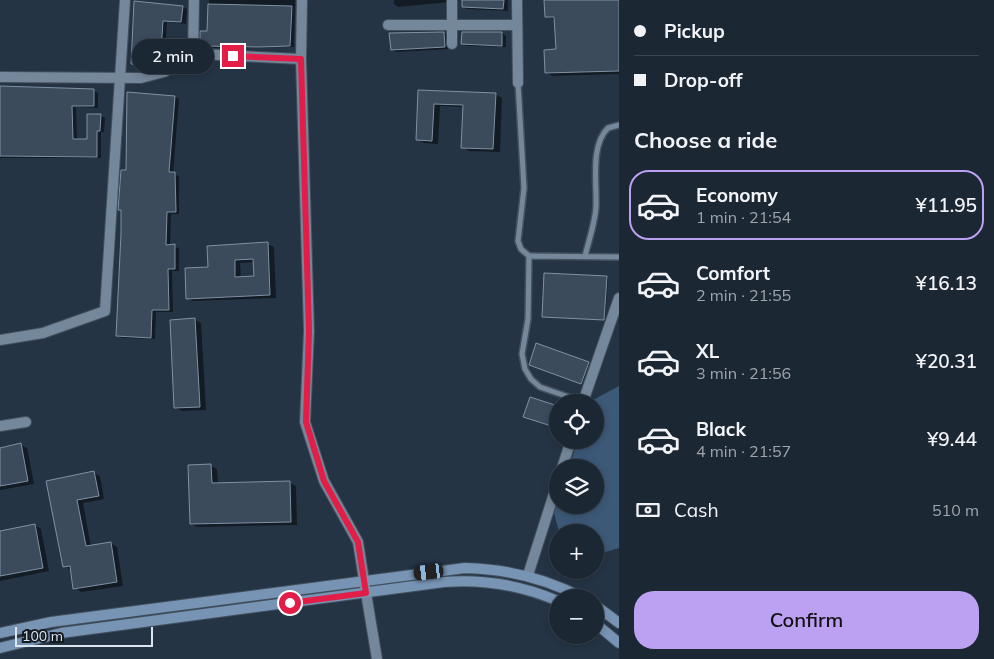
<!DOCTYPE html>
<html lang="en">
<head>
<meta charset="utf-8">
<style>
	body { margin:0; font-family:Mulish,sans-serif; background:#252f3c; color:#f1f3f6; height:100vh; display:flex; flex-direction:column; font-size:19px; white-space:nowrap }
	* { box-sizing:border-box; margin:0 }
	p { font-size:16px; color:#a0a5ac }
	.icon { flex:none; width:28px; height:28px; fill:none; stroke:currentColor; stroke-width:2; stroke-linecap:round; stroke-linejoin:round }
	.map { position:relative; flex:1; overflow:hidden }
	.panel { display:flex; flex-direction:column; background:#1c2734; width:375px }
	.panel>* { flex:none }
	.guide { display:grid; align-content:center; height:110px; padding:0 15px; background:#1c2734 }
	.buttons { position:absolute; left:549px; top:394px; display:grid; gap:10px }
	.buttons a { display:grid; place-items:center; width:55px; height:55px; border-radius:50%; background:#1c2734; box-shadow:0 2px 8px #0003,0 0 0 1px #3a444f; font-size:25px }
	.scale { position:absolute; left:15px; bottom:12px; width:138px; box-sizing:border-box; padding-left:5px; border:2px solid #dbe5f0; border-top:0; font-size:14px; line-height:18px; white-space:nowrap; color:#dbe5f0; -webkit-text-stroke:4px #151b23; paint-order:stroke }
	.end { position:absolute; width:22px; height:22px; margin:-11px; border:6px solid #e11d48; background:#fff; box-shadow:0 0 0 2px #fff }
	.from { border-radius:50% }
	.bubble { position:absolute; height:35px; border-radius:18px; background:#1c2734; box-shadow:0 2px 8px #0003,0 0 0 1px #3a444f; font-size:16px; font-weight:600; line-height:35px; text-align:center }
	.car { position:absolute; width:15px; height:30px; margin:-15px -8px; border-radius:6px; box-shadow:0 0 4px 1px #0007; background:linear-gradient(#222 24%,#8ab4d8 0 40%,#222 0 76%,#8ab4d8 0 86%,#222 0) }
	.guide b { display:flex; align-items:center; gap:18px; height:48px; font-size:19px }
	.guide b+b { border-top:1px solid #3a444f }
	.guide i { width:12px; height:12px; background:#f1f3f6 }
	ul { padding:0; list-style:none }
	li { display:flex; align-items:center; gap:15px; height:70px; margin:0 10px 8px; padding:0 5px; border:2px solid transparent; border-radius:20px }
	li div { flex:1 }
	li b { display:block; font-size:19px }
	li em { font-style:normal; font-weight:600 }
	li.selected { border-color:#bca0f2 }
	li>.icon { width:45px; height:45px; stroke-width:1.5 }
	h2 { padding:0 15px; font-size:22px; line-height:60px }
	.pay { display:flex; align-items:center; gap:12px; height:55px; padding:0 15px; font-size:19px }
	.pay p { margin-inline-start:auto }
	.primary-button { display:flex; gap:10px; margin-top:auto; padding:10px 15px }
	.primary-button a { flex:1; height:58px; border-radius:20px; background:#bca0f2; color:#111; font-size:20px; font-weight:600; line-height:58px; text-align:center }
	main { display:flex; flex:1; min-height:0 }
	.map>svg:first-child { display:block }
	.green { fill:#3c5978 }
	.shadow { fill:#0007; fill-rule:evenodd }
	.building { fill:#3b4b5c; stroke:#7f91a4; fill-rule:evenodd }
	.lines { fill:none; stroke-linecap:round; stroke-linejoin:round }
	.service-casing { stroke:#43505e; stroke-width:8 }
	.minor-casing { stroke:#43505e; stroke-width:12 }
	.tertiary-casing { stroke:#43505e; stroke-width:12 }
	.secondary-casing { stroke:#43505e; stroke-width:12 }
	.service { stroke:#75879a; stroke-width:5 }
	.minor { stroke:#75879a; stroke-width:10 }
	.tertiary { stroke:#75879a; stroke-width:10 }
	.secondary { stroke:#7794b4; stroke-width:10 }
	.route { stroke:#e11d48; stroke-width:6 }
</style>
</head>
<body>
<main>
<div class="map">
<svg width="619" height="659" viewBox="0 0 619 659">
	<rect width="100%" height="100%" fill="#253445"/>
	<polygon class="green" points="619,386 619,548 595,555 595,532 559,532 553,509 557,498 558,505 595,505 595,468 569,467 578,440 595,440 595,402 592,402 593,400"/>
	<g class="shadow">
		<polygon points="209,0 295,0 294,47 206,48 201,45 208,32"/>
		<polygon points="394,0 451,0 450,2 398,7 394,4"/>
		<polygon points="463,0 508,0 508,11 467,9 463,7"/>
		<polygon points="545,0 619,0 619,74 552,76 546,72 557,50 556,20 546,16"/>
		<polygon points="135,2 183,7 187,9 186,24 167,22 164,68 137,66 132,64"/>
		<polygon points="444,33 449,36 450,49 396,52 392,50"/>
		<polygon points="502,33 506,36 506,47 467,46 462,44"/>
		<polygon points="0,87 94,91 98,93 98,108 76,107 77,140 88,140 100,115 105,118 104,132 101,132 101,158 0,158"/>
		<polygon points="419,91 495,94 502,98 500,152 469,151 463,147 464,107 440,106 438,144 424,143 418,140"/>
		<polygon points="175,97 179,99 173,174 179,176 179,214 171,214 170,246 179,248 179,271 172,271 173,312 156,312 155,339 122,338 118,336 122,211 120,209 127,172"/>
		<path d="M 267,244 L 274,247 L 276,298 L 193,301 L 187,298 L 209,268 ZM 254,262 L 255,278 L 241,278 L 240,263 Z"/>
		<polygon points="545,274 608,278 605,320 544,317"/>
		<polygon points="195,320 201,323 206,410 182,411 176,408 171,321"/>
		<polygon points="536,344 589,364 582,384 530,365"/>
		<polygon points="21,445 27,448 34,484 0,490 0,449"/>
		<polygon points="211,466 217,469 218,484 290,483 296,486 297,525 197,527 191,524"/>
		<polygon points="94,473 100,476 104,499 83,503 91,547 111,543 117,547 123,586 81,592 75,588 71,570 64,566 47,482"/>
		<polygon points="35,525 41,529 49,571 0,581 0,532"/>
	</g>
	<g class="building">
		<polygon points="462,0 504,0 503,9 462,7"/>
		<polygon points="544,0 619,0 619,71 545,73 544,50 556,49 554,17 545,17"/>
		<polygon points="134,1 183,6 181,22 163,21 160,66 131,64"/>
		<polygon points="208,4 292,6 290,46 259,47 200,46 200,31 207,31"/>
		<polygon points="444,32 445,47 391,50 389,33"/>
		<polygon points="462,32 502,32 502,46 461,44"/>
		<polygon points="0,86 94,89 94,106 72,106 73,139 87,139 87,114 101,114 100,131 97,131 97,157 0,156"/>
		<polygon points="418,90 496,93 493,149 461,148 463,105 434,104 432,141 416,140"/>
		<polygon points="127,92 175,96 169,172 175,172 176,212 167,212 166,245 175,244 175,269 168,269 169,310 152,310 151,338 116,336 121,234 121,210 118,210 121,170 126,170"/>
		<path d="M 268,242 L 270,295 L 186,299 L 185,268 L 208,267 L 207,246 ZM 253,259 L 254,276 L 235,277 L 235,260 Z"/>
		<polygon points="544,273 607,276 604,320 542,317"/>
		<polygon points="195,318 200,407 174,408 170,320"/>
		<polygon points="536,343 589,362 581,384 529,365"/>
		<polygon points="530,397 558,406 558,428 523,417"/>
		<polygon points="21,443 28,481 0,486 0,448"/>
		<polygon points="211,464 212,483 290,481 291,522 190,524 188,465"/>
		<polygon points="94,471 99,496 77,500 86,546 111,542 117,582 73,589 70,566 63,567 46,481"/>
		<polygon points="35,524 43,568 0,576 0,531"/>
	</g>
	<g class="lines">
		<g class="service-casing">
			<g id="service">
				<polyline points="518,83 524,188 518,241 521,249 529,256"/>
				<path d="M 585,256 C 589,240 595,223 596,207 C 597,184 590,145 608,128 L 619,125"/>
				<polyline points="583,402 540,387 531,379 525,369 522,354 528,319 529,256 619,257"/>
			</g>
		</g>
		<g class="minor-casing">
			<g id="minor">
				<polyline points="517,0 518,83"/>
				<polyline points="388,25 517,25"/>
				<polyline points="452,44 452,0"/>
				<polyline points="193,57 194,0"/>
				<polyline points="301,59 302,0"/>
				<polyline points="0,340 43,333 105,311 125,0"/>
				<polyline points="583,402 619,298"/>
				<polyline points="0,426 26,422"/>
				<polyline points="562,468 571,440"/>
				<polyline points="528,575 558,481"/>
				<polyline points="366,593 377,659"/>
			</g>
		</g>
		<g class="tertiary-casing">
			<polyline id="tertiary" points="0,77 141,78 164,72 199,54 301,59 309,331 305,422 324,481 358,542 366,593"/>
		</g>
		<g class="secondary-casing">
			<g id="secondary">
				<polyline points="595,605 619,623"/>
				<polyline points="595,623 619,643"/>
				<path d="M 0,633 L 51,622 L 465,568 C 507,569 545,578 583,598"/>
				<path d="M 0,648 L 61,633 L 444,582 C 484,579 521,585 558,601"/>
			</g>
		</g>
		<use href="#service" class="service"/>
		<use href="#minor" class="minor"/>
		<use href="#tertiary" class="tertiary"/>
		<use href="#secondary" class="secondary"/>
	</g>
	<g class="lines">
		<polyline class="route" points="233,56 301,59 309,331 306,422 324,481 358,542 366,593 290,603"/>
	</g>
</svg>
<div class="buttons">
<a><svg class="icon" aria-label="locate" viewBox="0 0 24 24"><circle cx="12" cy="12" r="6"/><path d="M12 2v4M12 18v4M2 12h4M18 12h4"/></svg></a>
<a><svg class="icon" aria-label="layers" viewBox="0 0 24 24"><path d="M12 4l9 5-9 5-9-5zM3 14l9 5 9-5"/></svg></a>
<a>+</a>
<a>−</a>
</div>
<div class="scale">100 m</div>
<i class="end from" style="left:290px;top:603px"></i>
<i class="end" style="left:233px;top:56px"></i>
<div class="bubble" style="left:132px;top:39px;width:82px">2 min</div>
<i class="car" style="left:429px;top:572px;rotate:263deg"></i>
</div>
<section class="panel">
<div class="guide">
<b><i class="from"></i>Pickup</b>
<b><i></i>Drop-off</b>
</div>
<h2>Choose a ride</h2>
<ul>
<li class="selected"><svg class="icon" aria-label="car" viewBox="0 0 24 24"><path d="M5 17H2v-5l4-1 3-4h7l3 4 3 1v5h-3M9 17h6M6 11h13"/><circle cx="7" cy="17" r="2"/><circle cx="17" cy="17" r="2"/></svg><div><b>Economy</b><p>1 min · 21:54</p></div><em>¥11.95</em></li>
<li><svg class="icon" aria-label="car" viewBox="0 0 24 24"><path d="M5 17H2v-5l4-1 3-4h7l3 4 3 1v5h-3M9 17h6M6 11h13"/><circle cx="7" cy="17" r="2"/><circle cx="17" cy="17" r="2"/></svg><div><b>Comfort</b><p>2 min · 21:55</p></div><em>¥16.13</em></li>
<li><svg class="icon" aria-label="car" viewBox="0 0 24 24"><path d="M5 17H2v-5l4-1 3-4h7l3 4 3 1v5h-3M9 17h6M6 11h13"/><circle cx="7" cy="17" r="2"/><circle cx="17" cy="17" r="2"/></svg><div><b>XL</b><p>3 min · 21:56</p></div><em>¥20.31</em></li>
<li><svg class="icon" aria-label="car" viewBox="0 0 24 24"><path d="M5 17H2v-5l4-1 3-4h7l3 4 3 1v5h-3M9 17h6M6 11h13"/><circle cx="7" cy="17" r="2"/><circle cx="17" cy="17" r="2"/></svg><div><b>Black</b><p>4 min · 21:57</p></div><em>¥9.44</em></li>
</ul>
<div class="pay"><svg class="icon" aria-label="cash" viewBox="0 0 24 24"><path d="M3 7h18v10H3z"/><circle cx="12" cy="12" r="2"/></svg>Cash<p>510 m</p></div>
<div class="primary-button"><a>Confirm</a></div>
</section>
</main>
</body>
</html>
